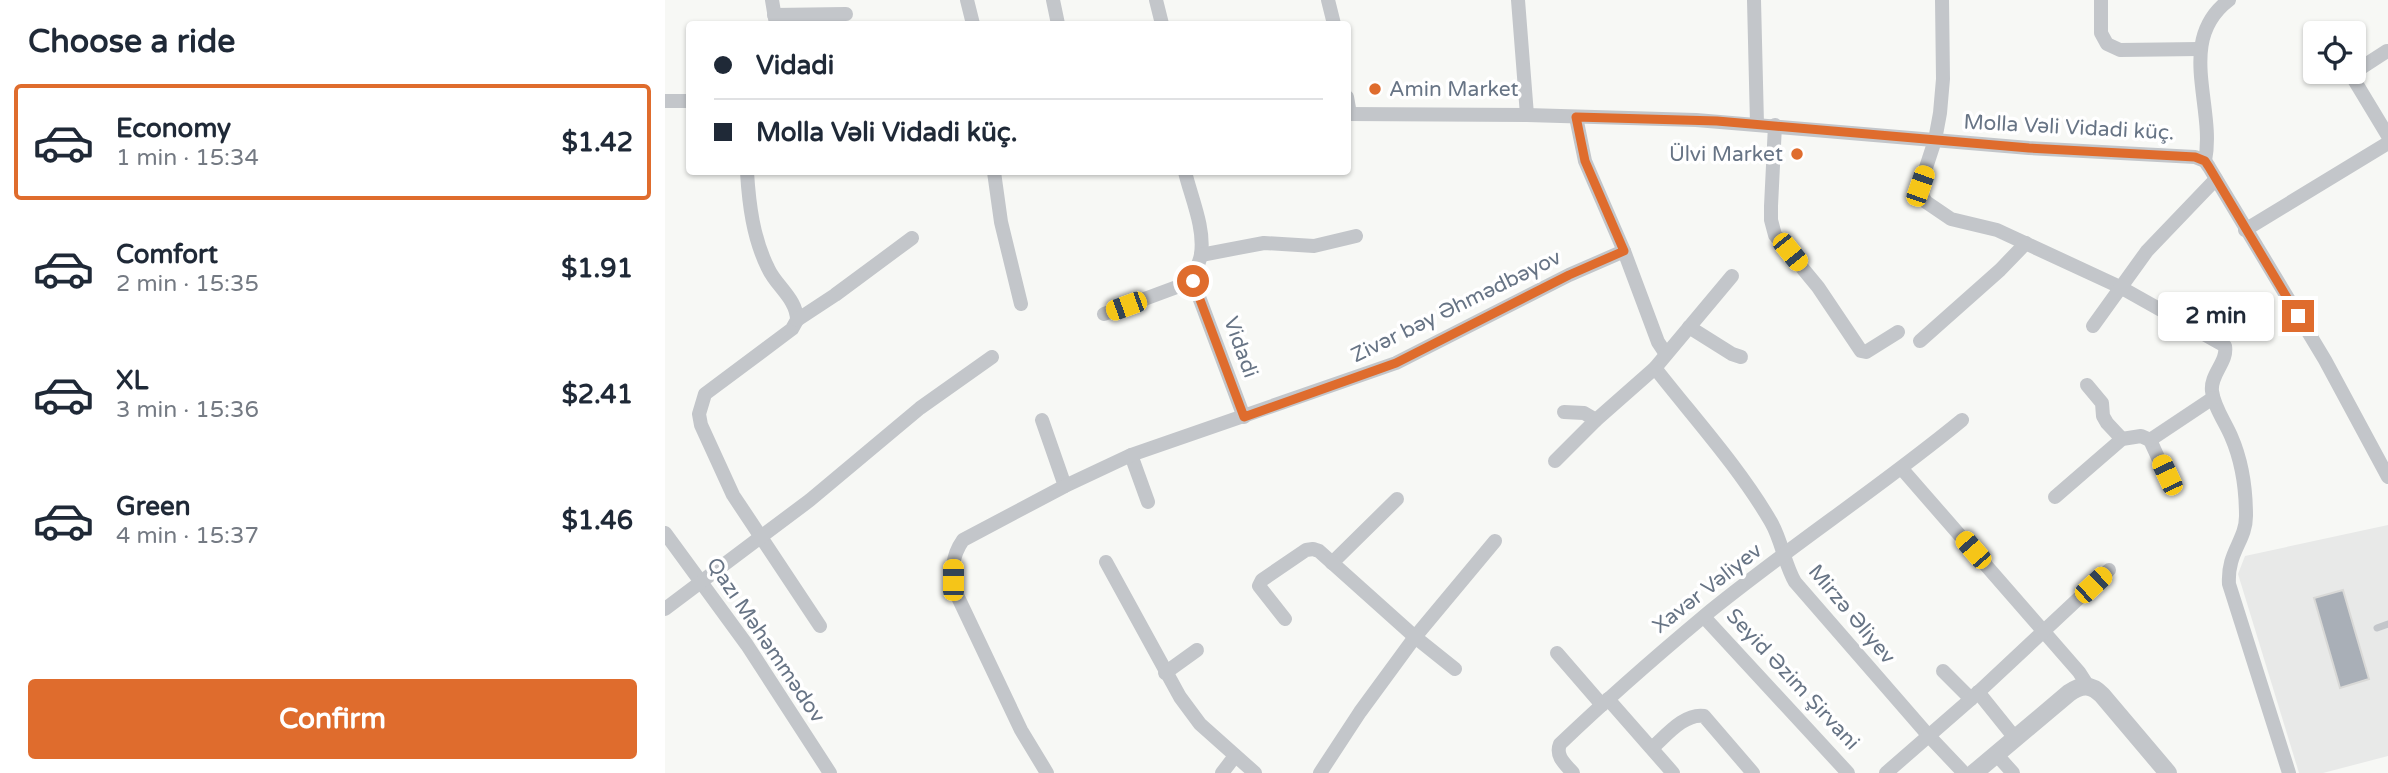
<!DOCTYPE html>
<html lang="en">
<head>
<meta charset="utf-8">
<style>
	body { margin:0; font-family:"Varela Round",sans-serif; background:#f6f6f7; color:#1f2937; height:100vh; display:flex; flex-direction:column; font-size:26px; white-space:nowrap }
	* { box-sizing:border-box; margin:0 }
	p { font-size:23px; color:#747a83 }
	.icon { flex:none; width:38px; height:38px; fill:none; stroke:currentColor; stroke-width:2; stroke-linecap:round; stroke-linejoin:round }
	.map { position:relative; flex:1; overflow:hidden }
	.drawer { display:flex; flex-direction:column; background:#fff; width:665px }
	.drawer>* { flex:none }
	.top-card { position:absolute; left:21px; top:21px; width:665px; height:154px; border-radius:7px; box-shadow:0 2px 5px #0004; display:grid; align-content:center; height:154px; padding:0 28px; background:#fff }
	.buttons { position:absolute; left:1638px; top:21px; display:grid; gap:14px }
	.buttons a { display:grid; place-items:center; width:63px; height:63px; border-radius:7px; background:#fff; box-shadow:0 2px 5px #0004; font-size:35px }
	.end { position:absolute; width:32px; height:32px; margin:-16px; border:9px solid #df6c2d; background:#fff; box-shadow:0 0 0 4px #fff }
	.from { border-radius:50% }
	.bubble { position:absolute; height:49px; border-radius:7px; background:#fff; box-shadow:0 2px 5px #0004; font-size:23px; font-weight:700; line-height:49px; text-align:center }
	.car { position:absolute; width:21px; height:42px; margin:-21px -10px; border-radius:9px; box-shadow:0 0 5px 2px #0007; background:linear-gradient(#f5c518 24%,#345 0 40%,#f5c518 0 76%,#345 0 86%,#f5c518 0) }
	.top-card b { display:flex; align-items:center; gap:24px; height:66px; font-size:26px }
	.top-card b+b { border-top:2px solid #e0e1e3 }
	.top-card i { width:18px; height:18px; background:#1f2937 }
	ul { padding:0; list-style:none }
	li { display:flex; align-items:center; gap:21px; height:116px; margin:0 14px 10px; padding:0 14px; border:4px solid transparent; border-radius:7px }
	li div { flex:1 }
	li b { display:block; font-size:26px }
	li em { font-style:normal; font-weight:700 }
	li.on { border-color:#df6c2d }
	li>.icon { width:63px; height:63px; stroke-width:1.5 }
	h2 { padding:0 28px; font-size:32px; line-height:84px }
	.button { display:flex; gap:14px; margin-top:auto; padding:14px 28px }
	.button a { flex:1; height:80px; border-radius:7px; background:#df6c2d; color:#fff; font-size:28px; font-weight:700; line-height:80px; text-align:center }
	main { display:flex; flex:1; min-height:0 }
	.map>svg:first-child { display:block }
	.built { fill:#e8e9e8 }
	.building { fill:#a9afb7; stroke:#d9d9d7; stroke-width:2 }
	.lines { fill:none; stroke-linecap:round; stroke-linejoin:round }
	.service { stroke:#c3c6ca; stroke-width:7 }
	.minor { stroke:#c3c6ca; stroke-width:14 }
	.tertiary { stroke:#c3c6ca; stroke-width:18 }
	.route { stroke:#df6c2d; stroke-width:9 }
	.poi-dot { fill:#df6c2d; stroke:#fff; stroke-width:2.5 }
	.labels { text-anchor:middle; stroke-width:7; stroke-linejoin:round; paint-order:stroke }
	.poi-label { font-size:21px; fill:#677485; stroke:#fff; text-anchor:start }
	.street-label { font-size:21px; fill:#677485; stroke:#fff }
</style>
</head>
<body>
<main>
<section class="drawer">
<h2>Choose a ride</h2>
<ul>
<li class="on"><svg class="icon" aria-label="car" viewBox="0 0 24 24"><path d="M5 17H2v-5l4-1 3-4h7l3 4 3 1v5h-3M9 17h6M6 11h13"/><circle cx="7" cy="17" r="2"/><circle cx="17" cy="17" r="2"/></svg><div><b>Economy</b><p>1 min · 15:34</p></div><em>$1.42</em></li>
<li><svg class="icon" aria-label="car" viewBox="0 0 24 24"><path d="M5 17H2v-5l4-1 3-4h7l3 4 3 1v5h-3M9 17h6M6 11h13"/><circle cx="7" cy="17" r="2"/><circle cx="17" cy="17" r="2"/></svg><div><b>Comfort</b><p>2 min · 15:35</p></div><em>$1.91</em></li>
<li><svg class="icon" aria-label="car" viewBox="0 0 24 24"><path d="M5 17H2v-5l4-1 3-4h7l3 4 3 1v5h-3M9 17h6M6 11h13"/><circle cx="7" cy="17" r="2"/><circle cx="17" cy="17" r="2"/></svg><div><b>XL</b><p>3 min · 15:36</p></div><em>$2.41</em></li>
<li><svg class="icon" aria-label="car" viewBox="0 0 24 24"><path d="M5 17H2v-5l4-1 3-4h7l3 4 3 1v5h-3M9 17h6M6 11h13"/><circle cx="7" cy="17" r="2"/><circle cx="17" cy="17" r="2"/></svg><div><b>Green</b><p>4 min · 15:37</p></div><em>$1.46</em></li>
</ul>
<div class="button"><a>Confirm</a></div>
</section>
<div class="map">
<svg width="1723" height="773" viewBox="0 0 1723 773">
	<rect width="100%" height="100%" fill="#f7f8f5"/>
	<polygon class="built" points="1723,525 1723,756 1658,773 1634,773 1573,574 1580,556"/>
	<polygon class="building" points="1678,590 1704,679 1675,688 1649,598"/>
	<g class="lines">
		<polyline class="service" points="1712,628 1723,624"/>
		<g class="minor">
			<polyline points="107,0 111,24"/>
			<polyline points="302,0 308,24"/>
			<polyline points="388,0 393,24"/>
			<polyline points="491,0 497,24"/>
			<polyline points="663,0 669,24"/>
			<polyline points="853,0 862,115"/>
			<polyline points="1089,0 1092,124"/>
			<path d="M 1277,0 L 1278,79 L 1275,113 L 1270,140 L 1255,186 L 1256,194 L 1261,202 L 1286,219 L 1332,230 L 1455,287 L 1560,346 C 1563,362 1545,374 1547,391 C 1549,407 1560,422 1566,436 C 1577,461 1581,489 1581,516 C 1581,541 1562,552 1564,584 L 1624,773"/>
			<polyline points="1436,0 1436,33 1442,44 1455,50 1534,49"/>
			<polyline points="109,15 181,14"/>
			<polyline points="1722,51 1688,73 1688,78 1723,136"/>
			<polyline points="682,97 685,114"/>
			<polyline points="0,101 24,101"/>
			<polyline points="682,114 862,115 1031,120 1364,148 1530,157 1540,161 1544,167 1660,360 1723,477"/>
			<polyline points="911,117 920,161 959,251 993,342 1001,354"/>
			<polyline points="1110,125 1106,206 1106,220 1110,235 1153,287 1196,351 1201,352 1233,332"/>
			<path d="M 1540,161 C 1551,106 1510,41 1564,0"/>
			<path d="M 82,172 C 84,204 88,238 103,268 C 111,286 132,299 132,320 L 127,329 L 40,394 L 34,414 L 36,425 L 68,495 L 155,626"/>
			<polyline points="329,172 336,222 356,304"/>
			<path d="M 520,172 C 526,197 540,228 536,254 C 535,263 529,271 528,281 L 579,417"/>
			<polyline points="1580,230 1723,143"/>
			<polyline points="536,255 599,243 649,246 691,236"/>
			<polyline points="439,314 528,281"/>
			<polyline points="132,320 170,295 247,238"/>
			<polyline points="1428,326 1482,251 1551,179"/>
			<polyline points="1024,327 1067,354 1076,357"/>
			<polyline points="1255,341 1335,270 1361,243"/>
			<path d="M 990,368 C 1029,418 1074,467 1106,522 C 1117,541 1119,563 1130,582 L 1263,735 L 1299,773"/>
			<polyline points="1422,385 1437,403 1438,416 1442,423 1457,439"/>
			<polyline points="899,412 919,413 931,420"/>
			<polyline points="377,420 400,486"/>
			<polyline points="466,455 483,502"/>
			<polyline points="890,461 931,420 990,368 1067,276"/>
			<polyline points="1237,469 1414,672 1423,686"/>
			<polyline points="1501,475 1485,440 1548,398"/>
			<polyline points="1390,497 1457,439 1476,436 1485,440"/>
			<polyline points="0,533 82,645 165,773"/>
			<polyline points="441,562 515,697 535,724 590,773"/>
			<polyline points="667,563 732,499"/>
			<polyline points="0,609 145,500 255,408 327,357"/>
			<polyline points="1039,617 1183,773"/>
			<polyline points="620,619 594,586 597,580 641,550 648,549 654,551 750,637 790,669"/>
			<polyline points="892,653 937,705"/>
			<polyline points="1278,671 1306,699"/>
			<polyline points="500,673 532,650"/>
			<polyline points="1313,692 1350,738"/>
			<polyline points="943,699 1008,773"/>
			<path d="M 987,748 C 1001,736 1019,713 1039,716 L 1088,773"/>
			<polyline points="1331,754 1348,773"/>
			<path d="M 382,773 L 356,730 L 291,593 C 286,574 286,557 298,540 L 400,486 L 466,455 L 731,363 L 904,275 L 959,251"/>
			<polyline points="557,773 570,756"/>
			<polyline points="655,773 695,712 750,637 830,541"/>
			<path d="M 908,773 C 900,764 890,756 895,744 C 941,700 989,658 1038,617 C 1122,548 1213,489 1297,420"/>
			<polyline points="1221,773 1306,699 1444,570"/>
		</g>
		<path class="tertiary" d="M 1309,773 L 1404,693 C 1417,684 1426,684 1437,695 L 1503,773"/>
	</g>
	<g class="lines">
		<polyline class="route" points="528,281 579,417 731,363 904,275 959,251 920,161 911,117 1052,121 1364,148 1530,157 1540,161 1544,167 1633,316"/>
	</g>
	<g class="poi-dot">
		<circle cx="710" cy="89" r="7"/>
		<circle cx="1132" cy="154" r="7"/>
	</g>
	<g class="labels">
		<g class="poi-label">
			<text x="724" y="96">Amin Market</text>
			<text x="1118" y="161" text-anchor="end">Ülvi Market</text>
		</g>
		<g class="street-label">
			<text transform="translate(1404 127) rotate(3)" y="7">Molla Vəli Vidadi küç.</text>
			<text transform="translate(791 306) rotate(-26)" y="7">Zivər bəy Əhmədbəyov</text>
			<text transform="translate(576 347) rotate(70)" y="7">Vidadi</text>
			<text transform="translate(1042 588) rotate(-38)" y="7">Xavər Vəliyev</text>
			<text transform="translate(1187 614) rotate(50)" y="7">Mirzə Əliyev</text>
			<text transform="translate(101 640) rotate(56)" y="7">Qazı Məhəmmədov</text>
			<text transform="translate(1128 679) rotate(47)" y="7">Seyid Əzim Şirvani</text>
		</g>
	</g>
</svg>
<div class="buttons">
<a><svg class="icon" aria-label="locate" viewBox="0 0 24 24"><circle cx="12" cy="12" r="6"/><path d="M12 2v4M12 18v4M2 12h4M18 12h4"/></svg></a>
</div>
<i class="end from" style="left:528px;top:281px"></i>
<i class="end" style="left:1633px;top:316px"></i>
<div class="bubble" style="left:1493px;top:292px;width:116px">2 min</div>
<i class="car" style="left:1255px;top:186px;rotate:19deg"></i>
<i class="car" style="left:1125px;top:252px;rotate:141deg"></i>
<i class="car" style="left:461px;top:306px;rotate:250deg"></i>
<i class="car" style="left:1502px;top:475px;rotate:335deg"></i>
<i class="car" style="left:1308px;top:550px;rotate:319deg"></i>
<i class="car" style="left:288px;top:580px;rotate:0deg"></i>
<i class="car" style="left:1428px;top:585px;rotate:47deg"></i>
<div class="top-card">
<b><i class="from"></i>Vidadi</b>
<b><i></i>Molla Vəli Vidadi küç.</b>
</div>
</div>
</main>
</body>
</html>
